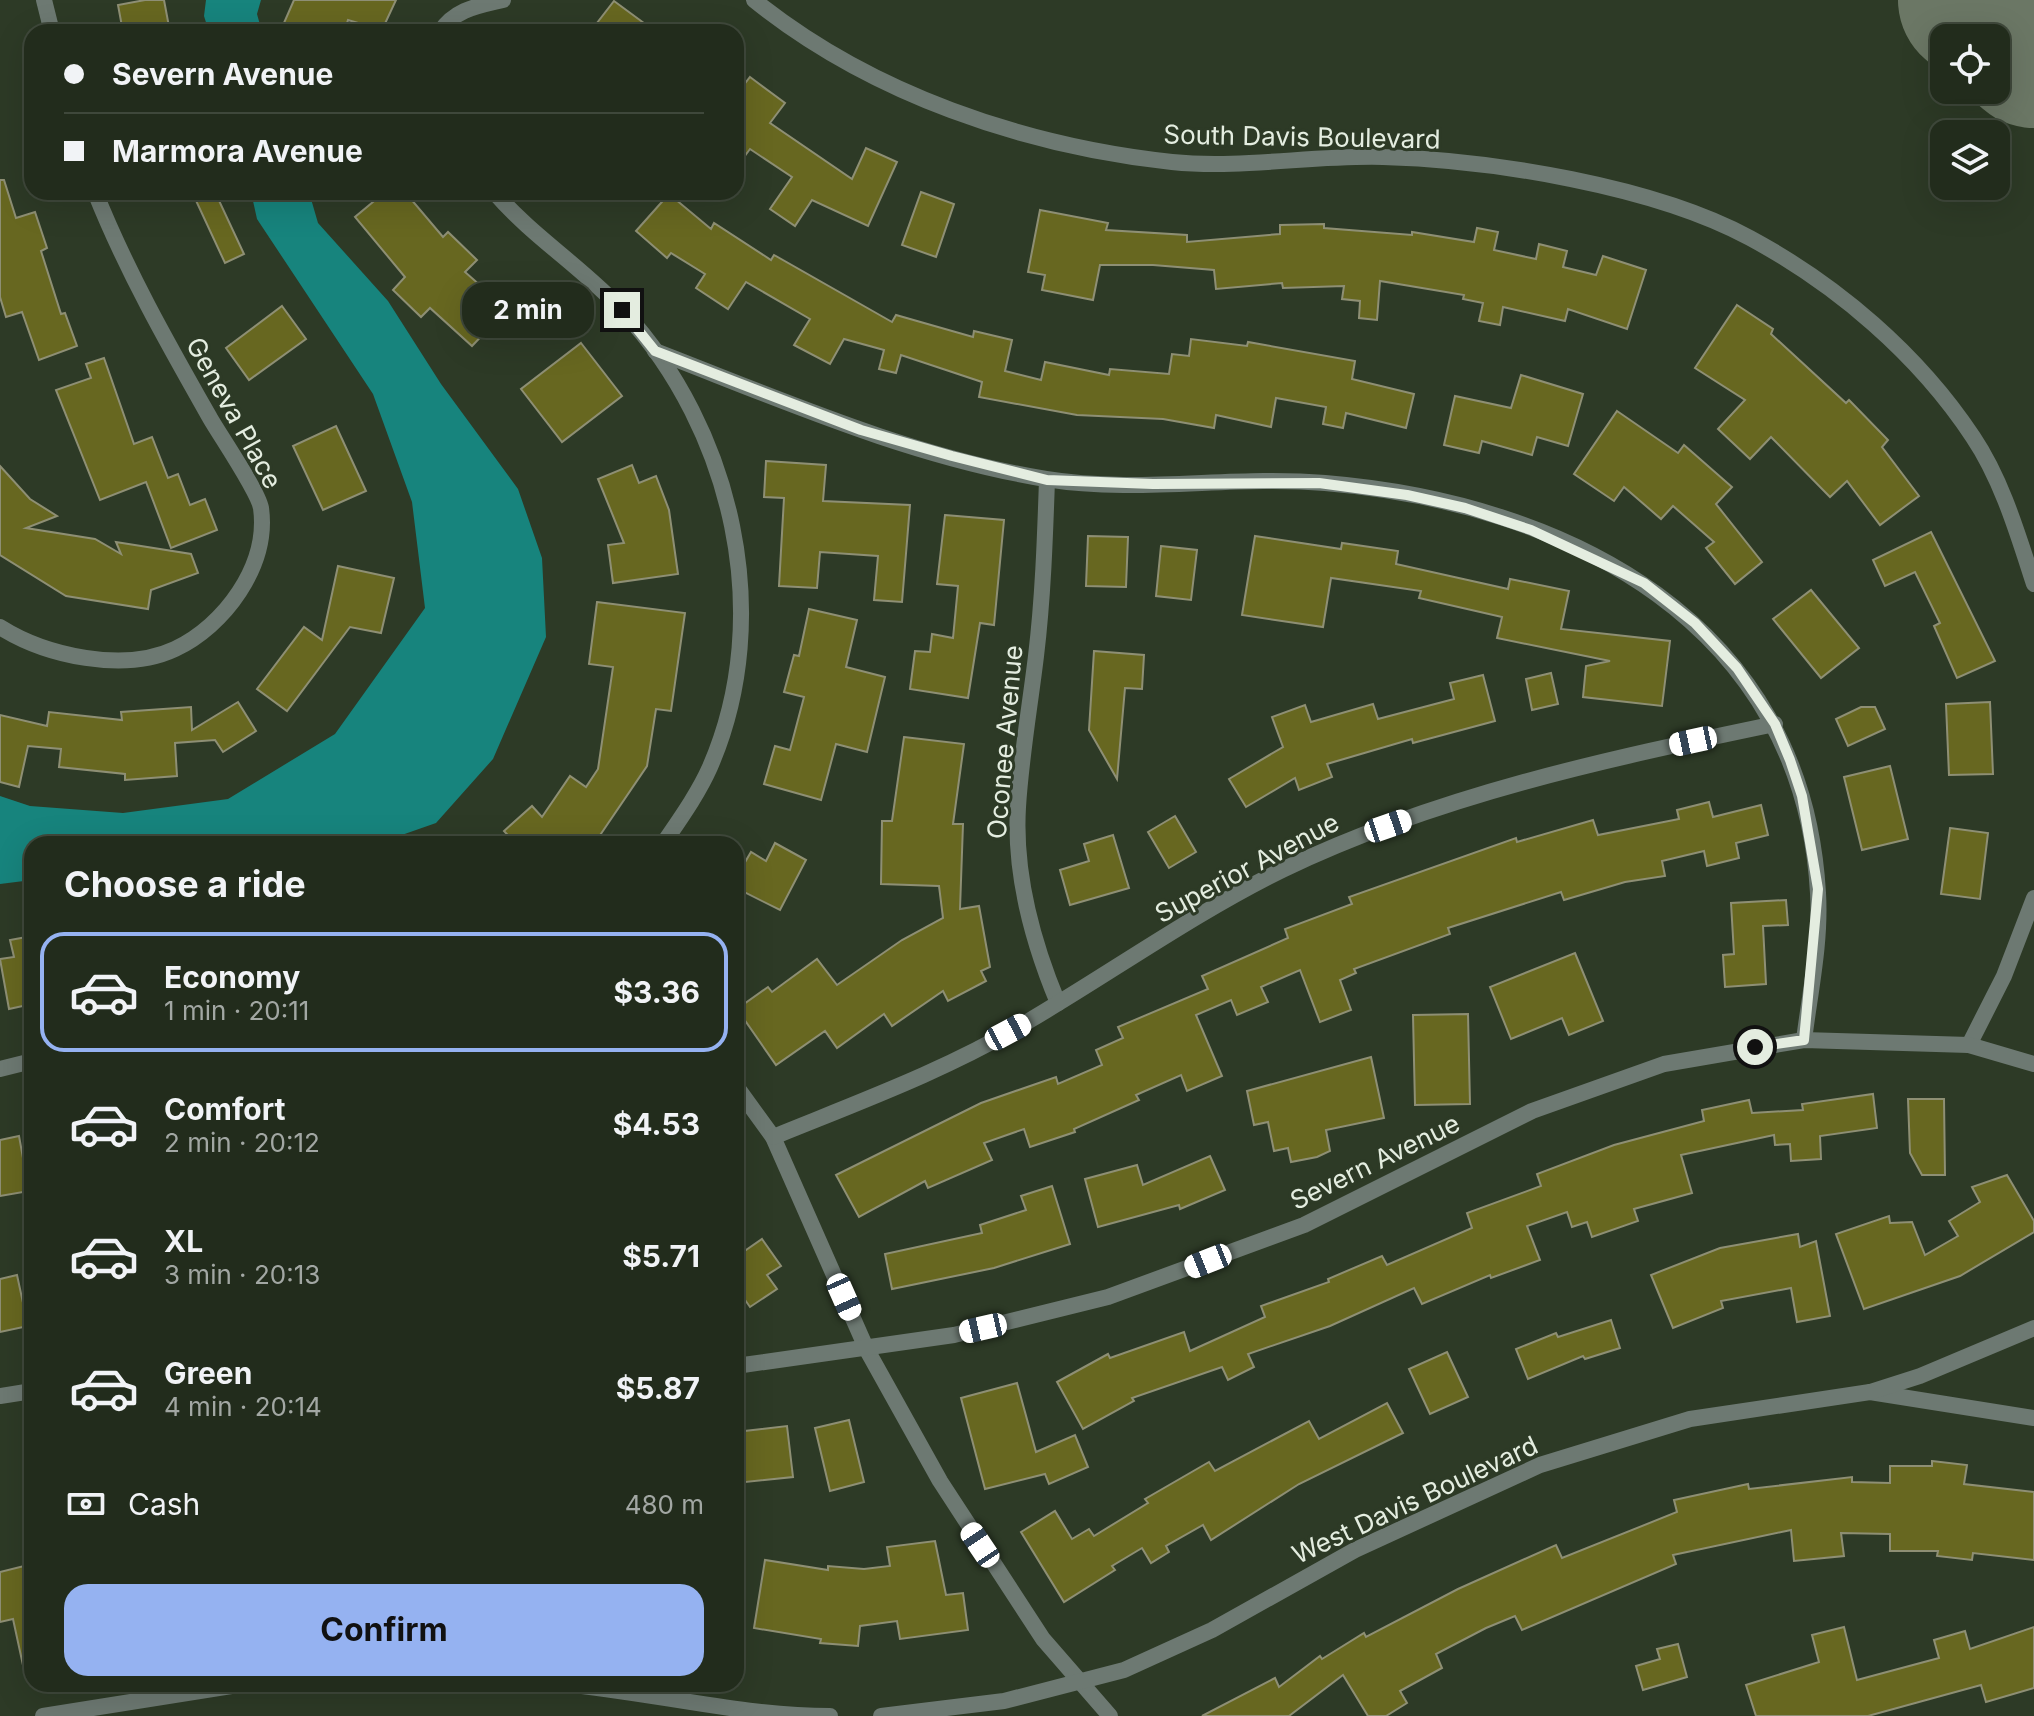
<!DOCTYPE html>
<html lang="en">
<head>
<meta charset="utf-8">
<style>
	body { margin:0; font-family:Inter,sans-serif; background:#2e3829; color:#f1f3f6; height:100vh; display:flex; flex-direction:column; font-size:30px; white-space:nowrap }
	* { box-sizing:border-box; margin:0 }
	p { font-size:26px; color:#a2a7a3 }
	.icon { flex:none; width:44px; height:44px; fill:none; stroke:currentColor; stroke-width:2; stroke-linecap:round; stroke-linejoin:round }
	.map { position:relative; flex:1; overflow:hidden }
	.sheet { position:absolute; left:24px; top:836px; width:720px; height:856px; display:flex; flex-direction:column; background:#222c1c; border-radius:24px; box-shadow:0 8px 32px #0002,0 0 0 2px #3f483b }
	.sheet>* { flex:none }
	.banner { position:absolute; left:24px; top:24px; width:720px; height:176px; border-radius:24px; box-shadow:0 8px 32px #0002,0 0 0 2px #3f483b; display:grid; align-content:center; height:176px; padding:0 40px; background:#222c1c }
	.tools { position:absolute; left:1930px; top:24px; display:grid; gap:16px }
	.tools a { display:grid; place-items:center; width:80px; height:80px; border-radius:16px; background:#222c1c; box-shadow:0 8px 32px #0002,0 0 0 2px #3f483b; font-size:40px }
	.end { position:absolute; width:36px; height:36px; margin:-18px; border:10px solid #e4ede0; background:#111; box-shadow:0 0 0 4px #111 }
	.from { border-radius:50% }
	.bubble { position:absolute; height:56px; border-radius:24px; background:#222c1c; box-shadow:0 8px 32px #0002,0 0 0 2px #3f483b; font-size:26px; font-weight:700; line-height:56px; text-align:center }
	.car { position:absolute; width:24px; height:48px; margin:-24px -12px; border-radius:10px; box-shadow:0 0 6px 2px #0007; background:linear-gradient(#fff 24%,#345 0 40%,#fff 0 76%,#345 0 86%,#fff 0) }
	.banner b { display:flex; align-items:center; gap:28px; height:76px; font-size:30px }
	.banner b+b { border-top:2px solid #3f483b }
	.banner i { width:20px; height:20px; background:#f1f3f6 }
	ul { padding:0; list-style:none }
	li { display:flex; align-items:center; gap:24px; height:120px; margin:0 16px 12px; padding:0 24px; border:4px solid transparent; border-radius:24px }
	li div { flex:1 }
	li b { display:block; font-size:30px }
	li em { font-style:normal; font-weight:700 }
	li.active { border-color:#95b2f1 }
	li>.icon { width:72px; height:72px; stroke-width:1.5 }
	h2 { padding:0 40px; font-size:36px; line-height:96px }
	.pay { display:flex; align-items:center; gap:20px; height:88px; padding:0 40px; font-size:30px }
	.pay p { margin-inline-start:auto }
	.button { display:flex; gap:16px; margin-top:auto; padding:16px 40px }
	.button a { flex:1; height:92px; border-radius:24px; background:#95b2f1; color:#111; font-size:32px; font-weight:700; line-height:92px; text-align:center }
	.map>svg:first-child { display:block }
	.water { fill:#17847d }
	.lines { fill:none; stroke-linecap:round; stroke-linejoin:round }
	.runway { stroke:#6b7765; stroke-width:156 }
	.building { fill:#676720; stroke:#8e8f74; stroke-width:2 }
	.minor { stroke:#6d7972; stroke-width:16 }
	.tertiary { stroke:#6d7972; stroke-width:16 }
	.route { stroke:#e4ede0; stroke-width:10 }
	.labels { text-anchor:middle; stroke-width:6; stroke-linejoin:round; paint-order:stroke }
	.street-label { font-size:26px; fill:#e4ede0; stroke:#2d3a26 }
</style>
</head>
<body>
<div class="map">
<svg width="2034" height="1716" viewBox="0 0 2034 1716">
	<rect width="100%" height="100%" fill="#2d3a26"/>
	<g class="water">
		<polygon points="206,0 261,0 257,14 262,32 209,32 204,16"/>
		<polygon points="251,192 309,192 318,223 388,301 441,384 518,489 542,558 546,637 493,759 436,823 376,844 32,844 32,880 0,884 0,796 30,806 123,813 228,799 335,734 425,608 412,502 373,394 257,219"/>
	</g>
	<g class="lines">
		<polyline class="runway" points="1976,0 2034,50"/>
	</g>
	<g class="building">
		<polygon points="145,0 164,0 170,32 123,32 118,5"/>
		<polygon points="294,0 396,0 382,30 348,20 344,32 280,32"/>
		<polygon points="614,1 656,32 590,32"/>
		<polygon points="750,77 785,103 770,123 852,179 866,148 897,162 868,226 812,200 795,226 770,209 792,177 750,149 736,168 736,95"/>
		<polygon points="0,180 4,180 16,218 35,212 47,248 41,251 61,314 65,313 77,346 39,360 22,312 6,317 0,297"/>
		<polygon points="192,192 215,192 244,254 225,263"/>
		<polygon points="385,192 405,192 443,237 448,232 477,260 465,272 507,309 472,346 430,308 421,317 393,290 405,277 355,217"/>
		<polygon points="921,192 954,204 936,257 902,245"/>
		<polygon points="669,194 711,229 714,223 771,260 774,255 892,322 896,315 973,337 974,331 1012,340 1005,371 1041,380 1045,362 1109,375 1110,369 1169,374 1172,354 1189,356 1191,339 1247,346 1248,342 1355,361 1352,379 1414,394 1406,428 1346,413 1343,428 1323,424 1326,407 1276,398 1271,427 1216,415 1214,428 1163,419 1077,415 979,397 982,382 901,355 896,373 879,369 884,350 844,339 830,364 794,345 810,319 746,282 728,309 696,288 705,274 671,253 667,258 636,231"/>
		<polygon points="1040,210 1108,223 1106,230 1187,235 1187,242 1280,234 1280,225 1324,224 1324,228 1412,235 1412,232 1474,242 1477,228 1498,232 1494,250 1536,259 1539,244 1567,251 1563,267 1596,275 1603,256 1646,270 1627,329 1568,309 1565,321 1503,307 1500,325 1479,321 1483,303 1463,299 1464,295 1380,281 1377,320 1359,318 1360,301 1342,299 1344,286 1283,288 1282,283 1216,289 1214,270 1153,265 1100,265 1093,300 1042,290 1045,275 1028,272"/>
		<polygon points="1737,305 1773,329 1771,334 1846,403 1849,400 1888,440 1882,447 1919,496 1880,525 1847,481 1830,497 1771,437 1750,459 1718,429 1745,400 1695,368"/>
		<polygon points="282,306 306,339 249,380 226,348"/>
		<polygon points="581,343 622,396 562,442 521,389"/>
		<polygon points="104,358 134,444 152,437 168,478 178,474 190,505 205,499 217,530 171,548 146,482 100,500 56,390 91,378 86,364"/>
		<polygon points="1521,375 1583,394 1568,446 1537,437 1532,455 1482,441 1479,453 1444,445 1455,396 1511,408"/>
		<polygon points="1617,411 1678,453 1684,445 1732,487 1716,504 1762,562 1735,584 1706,548 1714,542 1673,506 1661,519 1624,487 1614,501 1574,474"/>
		<polygon points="336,426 366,491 323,510 293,446"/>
		<polygon points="766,461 826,465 823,501 910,505 902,602 874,600 878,556 820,552 817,588 779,586 784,498 764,497"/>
		<polygon points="632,465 639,483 656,476 669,510 678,574 613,583 608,545 624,543 598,479"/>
		<polygon points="0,466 30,499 57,516 26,528 95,539 121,554 116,542 191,554 198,573 151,590 148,609 66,596 0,555"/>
		<polygon points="945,515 1004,520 994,625 980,623 968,698 910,689 915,651 930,652 932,634 953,638 958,586 937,584"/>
		<polygon points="1931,532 1995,661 1957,678 1934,626 1940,623 1915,572 1885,586 1873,560"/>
		<polygon points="1088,536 1128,537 1126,587 1086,586"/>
		<polygon points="1255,536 1341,549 1342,543 1398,551 1396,564 1508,589 1510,579 1569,591 1561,629 1670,641 1662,706 1583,697 1586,666 1610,661 1497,638 1502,617 1419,598 1421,591 1331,578 1323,627 1242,615"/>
		<polygon points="1161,546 1197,550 1191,600 1156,596"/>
		<polygon points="338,566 394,578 381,633 350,627 287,711 257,689 304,627 322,640"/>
		<polygon points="1811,590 1859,648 1821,678 1773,619"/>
		<polygon points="597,602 685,613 671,711 656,709 647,766 594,844 516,844 504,831 532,806 542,817 570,776 586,787 598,769 613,667 589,664"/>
		<polygon points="809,609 857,620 846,667 885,677 867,752 836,744 821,800 764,784 775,746 790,750 804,697 784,692 794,655 799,656"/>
		<polygon points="1094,651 1144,655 1142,689 1125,688 1117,779 1089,730"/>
		<polygon points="1551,673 1558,704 1532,710 1526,679"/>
		<polygon points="1483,675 1495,721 1413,743 1412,739 1327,764 1332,777 1299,790 1295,778 1246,807 1229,779 1283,747 1272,717 1305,705 1311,722 1373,704 1378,719 1454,699 1450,683"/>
		<polygon points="238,702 256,731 223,752 215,740 175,743 177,776 125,780 125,774 59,767 61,749 28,746 19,787 0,782 0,715 47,726 49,712 122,720 121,712 191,707 192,730"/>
		<polygon points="1990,702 1993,774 1949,775 1946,704"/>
		<polygon points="1861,707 1875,707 1885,729 1848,746 1836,719"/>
		<polygon points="904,737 964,744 953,824 963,824 960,909 979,906 990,967 981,971 986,981 948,1001 943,991 892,1026 884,1014 837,1048 825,1031 776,1065 737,1009 768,987 772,992 817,959 837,985 902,940 943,918 939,886 881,884 882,821 892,821"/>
		<polygon points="1890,766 1908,839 1862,850 1844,777"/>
		<polygon points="1709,802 1713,817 1761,805 1768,835 1736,843 1739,858 1707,866 1704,851 1662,861 1665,876 1625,882 1564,900 1561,892 1448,928 1450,934 1354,969 1356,973 1340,980 1351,1010 1320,1022 1300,970 1261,987 1268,1002 1237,1015 1231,1000 1196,1015 1222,1076 1187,1091 1181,1075 1136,1095 1139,1100 1074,1129 1075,1132 1030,1147 1024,1129 984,1143 992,1160 928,1188 925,1181 859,1217 836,1175 981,1103 1056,1077 1058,1084 1102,1065 1096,1050 1123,1038 1118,1027 1208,989 1202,976 1288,938 1285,929 1352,904 1349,897 1516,838 1517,842 1593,820 1598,835 1679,819 1677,810"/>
		<polygon points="1175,816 1196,852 1169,868 1148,832"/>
		<polygon points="1950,828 1988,833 1980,899 1941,894"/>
		<polygon points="1113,835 1129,888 1070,905 1060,870 1089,861 1084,844"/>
		<polygon points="775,843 806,860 780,910 736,888 736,866 741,869 751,852 766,861"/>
		<polygon points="1786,900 1788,925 1763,926 1766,984 1725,987 1723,955 1734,954 1731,903"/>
		<polygon points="32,936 32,1004 9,1009 0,959 14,957 10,940"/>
		<polygon points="1575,953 1603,1021 1569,1035 1562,1018 1511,1039 1490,987"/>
		<polygon points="1468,1014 1470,1104 1415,1105 1413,1015"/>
		<polygon points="1371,1057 1384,1118 1326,1130 1330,1151 1317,1157 1291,1162 1288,1148 1274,1151 1268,1122 1254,1125 1247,1091"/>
		<polygon points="1873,1094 1877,1128 1820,1136 1821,1159 1791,1161 1790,1144 1775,1145 1774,1135 1681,1155 1692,1193 1634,1209 1638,1221 1592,1237 1587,1222 1572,1227 1567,1212 1527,1226 1540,1260 1491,1278 1490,1275 1422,1304 1414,1288 1330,1326 1248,1354 1254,1367 1228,1380 1222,1367 1132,1398 1134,1401 1083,1429 1057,1382 1108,1354 1110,1358 1184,1332 1190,1351 1265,1317 1261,1306 1329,1282 1328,1279 1382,1256 1387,1265 1472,1228 1467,1213 1541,1186 1537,1174 1614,1145 1704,1121 1702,1110 1749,1100 1752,1113 1803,1110 1802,1104"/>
		<polygon points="1908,1099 1944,1099 1945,1175 1922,1175 1910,1153"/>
		<polygon points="19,1136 29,1191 0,1196 0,1140"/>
		<polygon points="1210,1156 1225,1190 1180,1209 1179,1205 1098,1227 1085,1179 1137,1165 1143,1185"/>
		<polygon points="2007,1175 2034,1221 2034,1232 1960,1276 1864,1309 1836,1234 1889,1216 1890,1223 1912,1222 1925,1255 1958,1236 1949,1221 1980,1202 1972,1187"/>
		<polygon points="1052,1186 1070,1244 994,1268 892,1289 885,1254 982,1233 980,1225 1026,1210 1021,1196"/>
		<polygon points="1798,1234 1800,1247 1816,1241 1830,1316 1797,1322 1791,1288 1721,1301 1723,1308 1673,1328 1651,1275 1720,1248"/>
		<polygon points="762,1239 781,1266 767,1275 777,1289 750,1307 736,1287 736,1257"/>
		<polygon points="17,1275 28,1326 0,1332 0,1279"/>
		<polygon points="1611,1320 1620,1348 1585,1359 1583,1356 1528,1379 1516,1349 1556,1333 1558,1337"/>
		<polygon points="1447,1352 1468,1397 1430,1414 1409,1369"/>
		<polygon points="1017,1383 1036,1452 1075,1435 1088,1467 1049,1484 1045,1474 985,1489 961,1398"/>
		<polygon points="1387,1403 1403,1433 1299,1484 1211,1540 1203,1525 1166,1546 1169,1552 1151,1563 1142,1548 1112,1566 1115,1570 1064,1602 1021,1532 1055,1511 1072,1539 1089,1529 1094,1536 1148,1503 1145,1499 1209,1462 1215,1471 1309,1421 1319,1439"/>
		<polygon points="849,1420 864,1482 830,1491 815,1428"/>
		<polygon points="787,1426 793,1477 736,1483 736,1432"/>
		<polygon points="1932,1461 1967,1465 1964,1484 2034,1492 2034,1560 1973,1553 1972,1560 1937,1556 1938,1551 1890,1551 1890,1534 1841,1533 1844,1556 1794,1561 1791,1530 1673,1555 1676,1564 1522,1630 1515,1616 1486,1628 1436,1654 1442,1668 1400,1691 1407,1703 1386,1716 1368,1716 1343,1675 1289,1716 1202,1716 1275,1678 1279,1687 1320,1656 1322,1659 1364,1633 1366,1637 1458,1589 1556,1545 1562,1558 1677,1512 1674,1500 1748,1484 1749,1489 1852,1477 1852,1482 1890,1483 1890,1466 1932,1466"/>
		<polygon points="935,1541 946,1595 963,1593 968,1630 900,1639 897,1621 860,1626 858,1646 820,1643 821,1639 754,1628 765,1560 828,1570 828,1566 864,1569 890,1566 887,1547"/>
		<polygon points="32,1564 32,1669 24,1670 13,1619 0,1622 0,1572"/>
		<polygon points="1844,1627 1857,1680 1939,1658 1934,1640 1965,1631 1970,1649 2034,1627 2034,1688 1986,1702 1981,1685 1868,1716 1756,1716 1746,1685 1819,1662 1812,1635"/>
		<polygon points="1678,1644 1687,1677 1643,1690 1636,1666 1660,1659 1657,1649"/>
	</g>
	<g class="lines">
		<g class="minor">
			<polyline points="44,0 52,32"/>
			<path d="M 440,32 C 455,9 478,6 503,0"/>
			<path d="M 494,192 C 533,237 583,268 623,311 C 732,429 776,615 710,767 C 698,794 680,819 663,844"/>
			<path d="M 655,351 C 782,400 911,457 1046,479 C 1138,494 1233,475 1325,483 C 1568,503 1803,623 1818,893 C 1821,942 1810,992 1804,1040"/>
			<path d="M 1047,480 C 1045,538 1043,598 1036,656 C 1030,706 1021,757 1018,807 C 1014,873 1033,943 1058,1003"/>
			<path d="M 0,627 C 46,656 124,673 175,649 C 224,626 269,566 261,508 C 258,491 221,437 210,418 C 168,344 127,272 95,192"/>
			<polyline points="1969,1045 2004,976 2034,898"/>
			<polyline points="0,1069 32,1061"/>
			<polyline points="736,1086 773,1137 867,1350 940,1481 1043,1639 1110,1716"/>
			<path d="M 773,1137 C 859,1102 947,1070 1027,1022 C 1112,972 1193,914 1282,870 C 1438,795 1607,759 1775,724"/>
			<polyline points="736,1366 954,1335 1108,1297 1304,1225 1532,1111 1664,1064 1804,1040 1969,1045 2034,1064"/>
			<polyline points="1870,1392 2034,1418"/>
			<polyline points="0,1396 32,1391"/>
		</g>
		<g class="tertiary">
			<path d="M 754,0 C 871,94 1024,146 1172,162 C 1242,169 1313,155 1383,157 C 1492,160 1654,186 1750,238 C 1837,285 1918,354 1973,437 C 2002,480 2018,535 2034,584"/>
			<path d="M 562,1684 C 651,1692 741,1716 830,1716"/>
			<polyline points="43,1716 244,1684"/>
			<polyline points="881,1716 1004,1701 1124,1670 1212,1630 1355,1550 1540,1465 1690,1419 1870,1392 1920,1376 2034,1328"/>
		</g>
	</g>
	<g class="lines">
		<polyline class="route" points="622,310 655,351 861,430 952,456 1047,480 1153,484 1319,483 1407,495 1465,508 1531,530 1644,583 1695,623 1737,668 1775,724 1790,760 1802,796 1818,889 1804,1040 1755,1047"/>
	</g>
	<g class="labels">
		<g class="street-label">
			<text transform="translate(1302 137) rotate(1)" y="9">South Davis Boulevard</text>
			<text transform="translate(234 413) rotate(61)" y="9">Geneva Place</text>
			<text transform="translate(1005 742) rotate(-85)" y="9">Oconee Avenue</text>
			<text transform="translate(1247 868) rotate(-28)" y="9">Superior Avenue</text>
			<text transform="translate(1375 1162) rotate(-26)" y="9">Severn Avenue</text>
			<text transform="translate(1415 1500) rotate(-25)" y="9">West Davis Boulevard</text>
		</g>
	</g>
</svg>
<div class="tools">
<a><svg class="icon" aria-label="locate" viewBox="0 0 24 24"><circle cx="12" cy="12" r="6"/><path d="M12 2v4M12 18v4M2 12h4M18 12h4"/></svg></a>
<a><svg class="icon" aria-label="layers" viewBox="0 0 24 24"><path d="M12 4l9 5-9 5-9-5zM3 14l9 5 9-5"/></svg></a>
</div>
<i class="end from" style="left:1755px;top:1047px"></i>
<i class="end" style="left:622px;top:310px"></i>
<div class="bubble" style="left:462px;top:282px;width:132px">2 min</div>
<i class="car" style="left:1693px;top:741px;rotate:258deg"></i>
<i class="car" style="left:1388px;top:826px;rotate:71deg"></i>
<i class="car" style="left:1008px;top:1032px;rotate:62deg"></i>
<i class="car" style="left:1208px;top:1261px;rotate:248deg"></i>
<i class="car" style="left:844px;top:1297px;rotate:156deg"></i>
<i class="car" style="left:983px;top:1328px;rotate:257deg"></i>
<i class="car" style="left:980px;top:1545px;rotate:326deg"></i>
<div class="banner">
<b><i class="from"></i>Severn Avenue</b>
<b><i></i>Marmora Avenue</b>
</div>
<section class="sheet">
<h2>Choose a ride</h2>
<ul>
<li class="active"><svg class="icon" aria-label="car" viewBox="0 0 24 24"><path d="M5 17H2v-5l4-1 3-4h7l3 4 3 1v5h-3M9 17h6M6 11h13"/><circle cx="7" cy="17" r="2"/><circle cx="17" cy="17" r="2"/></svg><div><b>Economy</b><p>1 min · 20:11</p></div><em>$3.36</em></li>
<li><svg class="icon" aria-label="car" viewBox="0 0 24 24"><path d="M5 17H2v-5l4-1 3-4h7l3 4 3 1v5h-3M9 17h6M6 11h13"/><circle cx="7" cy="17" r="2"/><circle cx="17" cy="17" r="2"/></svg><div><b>Comfort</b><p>2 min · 20:12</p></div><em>$4.53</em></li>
<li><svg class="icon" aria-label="car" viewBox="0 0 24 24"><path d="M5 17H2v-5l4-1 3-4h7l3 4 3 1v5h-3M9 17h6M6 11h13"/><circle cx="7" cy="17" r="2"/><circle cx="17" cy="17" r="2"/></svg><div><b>XL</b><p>3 min · 20:13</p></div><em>$5.71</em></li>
<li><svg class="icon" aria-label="car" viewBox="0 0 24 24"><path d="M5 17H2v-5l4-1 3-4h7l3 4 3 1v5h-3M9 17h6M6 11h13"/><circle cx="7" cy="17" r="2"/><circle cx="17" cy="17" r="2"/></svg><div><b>Green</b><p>4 min · 20:14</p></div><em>$5.87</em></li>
</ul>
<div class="pay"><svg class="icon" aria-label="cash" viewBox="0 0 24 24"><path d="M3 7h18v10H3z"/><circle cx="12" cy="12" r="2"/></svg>Cash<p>480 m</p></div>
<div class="button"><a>Confirm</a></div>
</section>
</div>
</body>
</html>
